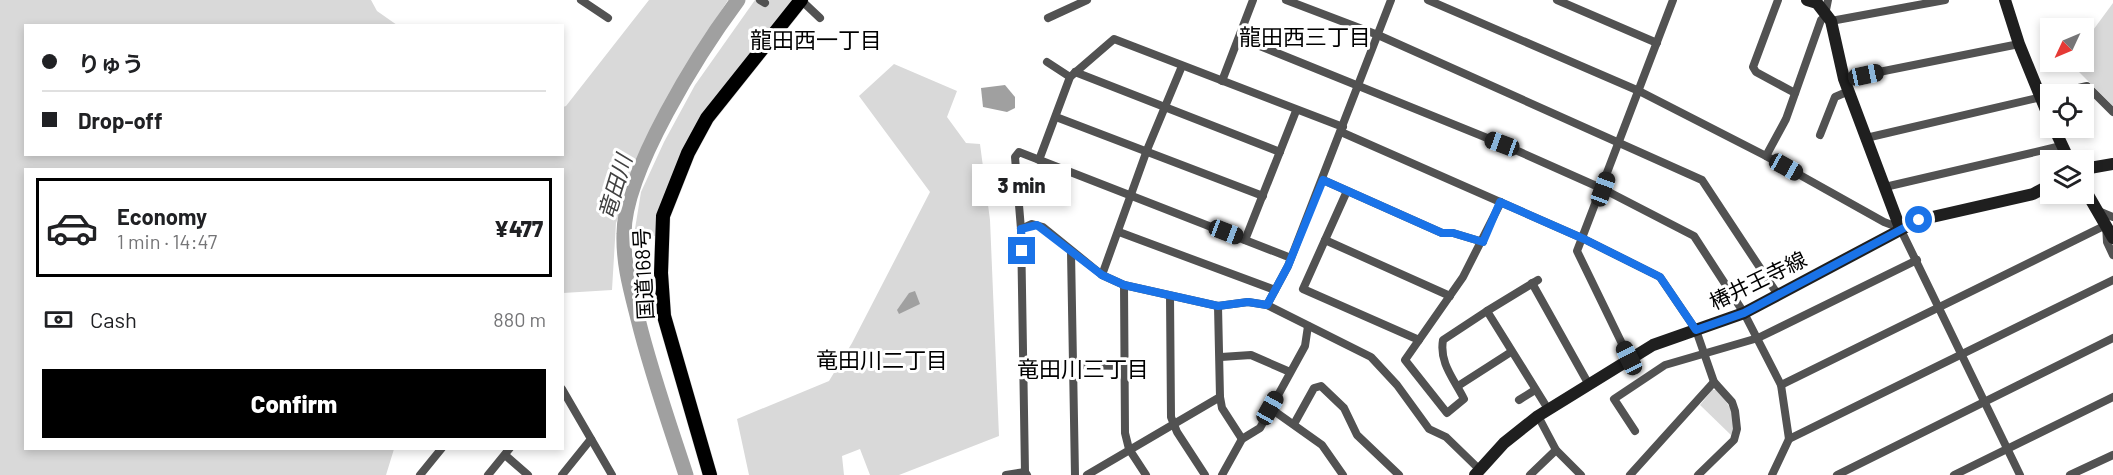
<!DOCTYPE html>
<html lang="en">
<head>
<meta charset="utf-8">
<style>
	body { margin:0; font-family:Barlow,"Noto Sans JP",sans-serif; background:#f2f2f2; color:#202124; height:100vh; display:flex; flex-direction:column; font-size:22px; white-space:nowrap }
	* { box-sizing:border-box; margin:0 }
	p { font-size:20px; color:#757577 }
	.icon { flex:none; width:33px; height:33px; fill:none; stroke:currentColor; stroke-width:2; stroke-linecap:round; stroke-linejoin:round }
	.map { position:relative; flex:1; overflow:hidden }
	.drawer { position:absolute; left:24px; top:168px; width:540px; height:282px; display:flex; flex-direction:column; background:#fff; border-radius:0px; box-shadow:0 3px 9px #0003 }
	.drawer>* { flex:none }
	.banner { position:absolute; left:24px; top:24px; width:540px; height:132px; border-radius:0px; box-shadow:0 3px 9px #0003; display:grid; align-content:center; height:132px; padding:0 18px; background:#fff }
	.needle { width:39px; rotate:226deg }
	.buttons { position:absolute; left:2040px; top:18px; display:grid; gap:12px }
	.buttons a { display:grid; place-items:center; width:54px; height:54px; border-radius:0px; background:#fff; box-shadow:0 3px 9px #0003; font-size:30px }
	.end { position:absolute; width:27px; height:27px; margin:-14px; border:8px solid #1a73e8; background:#fff; box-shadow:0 0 0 3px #fff }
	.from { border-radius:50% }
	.bubble { position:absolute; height:42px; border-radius:0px; background:#fff; box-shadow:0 3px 9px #0003; font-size:20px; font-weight:800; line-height:42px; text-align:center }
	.car { position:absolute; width:18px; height:36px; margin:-18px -9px; border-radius:8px; box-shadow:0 0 4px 2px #0007; background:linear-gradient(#222 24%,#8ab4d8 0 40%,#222 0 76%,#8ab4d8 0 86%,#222 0) }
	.banner b { display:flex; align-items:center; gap:21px; height:57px; font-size:22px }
	.banner b+b { border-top:2px solid #e0e0e0 }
	.banner i { width:15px; height:15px; background:#202124 }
	ul { padding:10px 0 0; list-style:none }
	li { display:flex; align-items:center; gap:18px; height:99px; margin:0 12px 9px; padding:0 6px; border:3px solid transparent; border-radius:0px }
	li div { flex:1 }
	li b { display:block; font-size:22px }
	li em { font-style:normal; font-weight:800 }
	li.selected { border-color:#000 }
	li>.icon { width:54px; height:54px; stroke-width:1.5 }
	.pay { display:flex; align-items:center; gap:15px; height:66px; padding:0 18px; font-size:22px }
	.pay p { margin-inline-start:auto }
	.action { display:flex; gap:12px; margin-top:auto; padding:12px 18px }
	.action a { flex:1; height:69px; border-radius:0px; background:#000; color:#fff; font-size:24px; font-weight:800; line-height:69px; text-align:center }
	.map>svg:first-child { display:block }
	.green { fill:#d9d9d9 }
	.water { fill:#a0a0a0 }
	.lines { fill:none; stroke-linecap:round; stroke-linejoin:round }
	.river { stroke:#a0a0a0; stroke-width:15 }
	.trunk-casing { stroke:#dbdbdb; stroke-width:15 }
	.minor { stroke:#525252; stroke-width:8 }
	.secondary { stroke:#1f1f1f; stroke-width:12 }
	.trunk { stroke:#000; stroke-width:14 }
	.route { stroke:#1a73e8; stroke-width:8 }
	.labels { text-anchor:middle; stroke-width:6; stroke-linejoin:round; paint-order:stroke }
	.street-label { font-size:21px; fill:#000; stroke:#fff }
	.neighbourhood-label { font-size:22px; fill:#000; stroke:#fff }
	.water-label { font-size:22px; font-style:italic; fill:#414141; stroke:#fff }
</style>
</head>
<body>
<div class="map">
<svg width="2113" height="475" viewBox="0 0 2113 475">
	<rect width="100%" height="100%" fill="#fff"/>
	<g class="green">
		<polygon points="0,0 371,0 377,11 397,25 26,26 26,154 562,154 563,107 566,106 649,0 728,0 677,80 664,114 616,223 612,290 563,293 562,170 26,170 26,448 394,449 386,475 0,475"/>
		<polygon points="755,0 796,0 714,100 659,211 656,236 634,235 641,192 664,142 695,85"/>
		<polygon points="2113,3 2113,106 2069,62 2084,62 2084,36 2088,37"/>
		<polygon points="894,64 957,91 947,117 966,143 980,144 990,220 999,436 899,475 870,475 860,449 842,456 844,475 749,475 737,419 829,381 852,343 930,192 859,96"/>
		<path d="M 1712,390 L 1716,390 C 1728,403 1739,416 1731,435 L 1700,405 Z"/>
	</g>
	<g class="water">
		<polygon points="1005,85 1015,97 1015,108 1007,112 983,107 981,88"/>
		<polygon points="915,291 920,304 899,314 897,310 909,293"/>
	</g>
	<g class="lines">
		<path class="river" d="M 686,475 C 669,423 651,372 638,319 C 631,291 623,264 624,234 C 624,171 700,51 738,0"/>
		<g class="trunk-casing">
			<polyline id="trunk" points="710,475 664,316 661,273 663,216 688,153 707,118 801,0"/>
		</g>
		<g class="minor">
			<polyline points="581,0 608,18"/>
			<polyline points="760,0 765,3"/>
			<polyline points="801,0 820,18"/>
			<polyline points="1286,0 1378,35 1702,180 1778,295"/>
			<polyline points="1428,0 1639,91 1766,156 1884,222 1900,228 2020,475"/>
			<polyline points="1557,0 1657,43"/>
			<polyline points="1778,0 1753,67 1756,72 1795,93"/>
			<polyline points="1826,10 1828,0"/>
			<polyline points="1048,18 1087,0"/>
			<polyline points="1831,21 1945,0"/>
			<polyline points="1240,38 1502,144 1603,189 1694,236 1744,313 1781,385 1789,439 1772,475"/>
			<polyline points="1047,62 1070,77"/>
			<polyline points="1075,72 1280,152"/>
			<polyline points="1844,79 2019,44"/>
			<polyline points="1222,81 1253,0"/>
			<polyline points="2053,94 2087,86 2113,112"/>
			<polyline points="1056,117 1263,196"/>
			<polyline points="1341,132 1584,239 1660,277 1696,330 1714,382 1732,402 1735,411 1737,429 1734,440 1698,475"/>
			<polyline points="1820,135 1835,97 1849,91"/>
			<polyline points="1866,138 2050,95"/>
			<polyline points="1766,156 1786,119 1821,20 1828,14"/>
			<polyline points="1039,160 1070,77 1114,39 1343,127"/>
			<polyline points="1323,180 1442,233 1453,233 1483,242"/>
			<polyline points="1885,187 2061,146"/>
			<polyline points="1347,191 1303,289 1419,340"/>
			<polyline points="2096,210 2113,217"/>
			<polyline points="1021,229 1032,224 1043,227 1102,275 1124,285 1218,306 1248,302 1267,305 1371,357 1397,385 1429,429 1446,437 1480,470"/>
			<polyline points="1119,232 1275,290"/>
			<polyline points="1245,240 1296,111"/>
			<polyline points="1325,240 1450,296"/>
			<polyline points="1071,252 1075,475"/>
			<polyline points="1102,275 1147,150 1182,66"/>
			<polyline points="1538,280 1487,311 1548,409"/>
			<polyline points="1532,283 1588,383"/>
			<polyline points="1124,285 1125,433 1129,449 1146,475"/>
			<polyline points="1170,296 1171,417 1177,432 1205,475"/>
			<polyline points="1267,305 1288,266 1391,0"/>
			<path d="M 1487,311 L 1443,340 C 1439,363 1454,379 1464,399 L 1447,413 L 1405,360 L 1463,277 L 1501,202"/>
			<polyline points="1221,357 1251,355 1290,372"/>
			<polyline points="1629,358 1577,251 1673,0"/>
			<polyline points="1024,364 1125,366"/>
			<polyline points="1781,385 2106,225 2107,242 2113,255"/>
			<polyline points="1458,386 1511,352"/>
			<polyline points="562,389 612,475"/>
			<polyline points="1220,397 1222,408 1242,439"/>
			<polyline points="1519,400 1535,390"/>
			<polyline points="1270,408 1322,445 1343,475"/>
			<polyline points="1538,416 1556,450 1581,475"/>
			<polyline points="1294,424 1314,388 1321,386 1344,408 1357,435 1399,475"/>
			<polyline points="1635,431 1614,399 1665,365 1758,338 1917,260"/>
			<polyline points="1789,439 2113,280"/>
			<polyline points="505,455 528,475"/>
			<polyline points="420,475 442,448"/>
			<polyline points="488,475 510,448"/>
			<polyline points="562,475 591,439"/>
			<polyline points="1006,475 1025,472"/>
			<polyline points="1027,475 1025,472 1021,229 1015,157 1019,152 1291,258"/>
			<polyline points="1087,475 1220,397 1218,306"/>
			<polyline points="1222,475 1242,439 1260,428 1305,346 1308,326"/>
			<polyline points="1530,475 1556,450"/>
			<polyline points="1630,475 1714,382"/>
			<polyline points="1837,475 2113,338"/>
			<polyline points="1954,475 2113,397"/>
			<polyline points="2070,475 2113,455"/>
		</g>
		<g class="secondary">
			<polyline points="1807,0 1817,3 1831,21 1844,79 1900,228"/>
			<polyline points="2005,0 2019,44 2050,120"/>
			<polyline points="2054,128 2069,160"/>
			<polyline points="2084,169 2113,164"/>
			<polyline points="2084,188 2113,238"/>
			<polyline points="1475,475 1504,443 1538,416 1653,345 1744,313 1919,220 2033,194 2050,185"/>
		</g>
		<use href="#trunk" class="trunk"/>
	</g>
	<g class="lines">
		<polyline class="route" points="1022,251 1021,229 1037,225 1102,275 1124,285 1218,306 1248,302 1267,305 1288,266 1323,180 1442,233 1453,233 1483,242 1500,202 1584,239 1660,277 1696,330 1744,313 1919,220"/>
	</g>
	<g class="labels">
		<g class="street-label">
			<text transform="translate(644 274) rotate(-93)" y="7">国道168号</text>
			<text transform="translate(1758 281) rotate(-26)" y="7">椿井王寺線</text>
		</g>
		<g class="neighbourhood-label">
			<text x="1305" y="45">龍田西三丁目</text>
			<text x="816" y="48">龍田西一丁目</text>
			<text x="882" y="368">竜田川二丁目</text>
			<text x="1083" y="377">竜田川三丁目</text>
		</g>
		<g class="water-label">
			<text transform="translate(615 187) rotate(-73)" y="8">竜田川</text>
		</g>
	</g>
</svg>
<div class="buttons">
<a><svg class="needle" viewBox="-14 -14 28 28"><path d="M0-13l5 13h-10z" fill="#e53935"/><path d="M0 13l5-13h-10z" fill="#757577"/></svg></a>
<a><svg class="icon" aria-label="locate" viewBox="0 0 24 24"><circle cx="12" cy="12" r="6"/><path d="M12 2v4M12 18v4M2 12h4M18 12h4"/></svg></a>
<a><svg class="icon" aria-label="layers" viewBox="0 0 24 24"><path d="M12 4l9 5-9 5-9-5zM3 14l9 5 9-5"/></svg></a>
</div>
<i class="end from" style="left:1919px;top:220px"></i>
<i class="end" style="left:1022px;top:251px"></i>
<div class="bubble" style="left:972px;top:164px;width:99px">3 min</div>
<i class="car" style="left:1866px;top:75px;rotate:78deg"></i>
<i class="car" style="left:1502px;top:144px;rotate:290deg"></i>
<i class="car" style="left:1786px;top:167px;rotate:119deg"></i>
<i class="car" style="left:1603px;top:189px;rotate:20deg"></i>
<i class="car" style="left:1226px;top:232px;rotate:111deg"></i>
<i class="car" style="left:1629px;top:358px;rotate:334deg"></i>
<i class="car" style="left:1270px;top:408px;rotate:29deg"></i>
<div class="banner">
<b><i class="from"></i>りゅう</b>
<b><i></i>Drop-off</b>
</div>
<section class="drawer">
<ul>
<li class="selected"><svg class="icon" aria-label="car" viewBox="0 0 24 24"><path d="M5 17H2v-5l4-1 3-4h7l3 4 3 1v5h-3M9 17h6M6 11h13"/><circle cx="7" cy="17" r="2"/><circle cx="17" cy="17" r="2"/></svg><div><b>Economy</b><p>1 min · 14:47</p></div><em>¥477</em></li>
</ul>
<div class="pay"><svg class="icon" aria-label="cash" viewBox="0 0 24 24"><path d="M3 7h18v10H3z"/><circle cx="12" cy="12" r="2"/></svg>Cash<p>880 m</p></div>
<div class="action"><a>Confirm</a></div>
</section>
</div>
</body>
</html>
